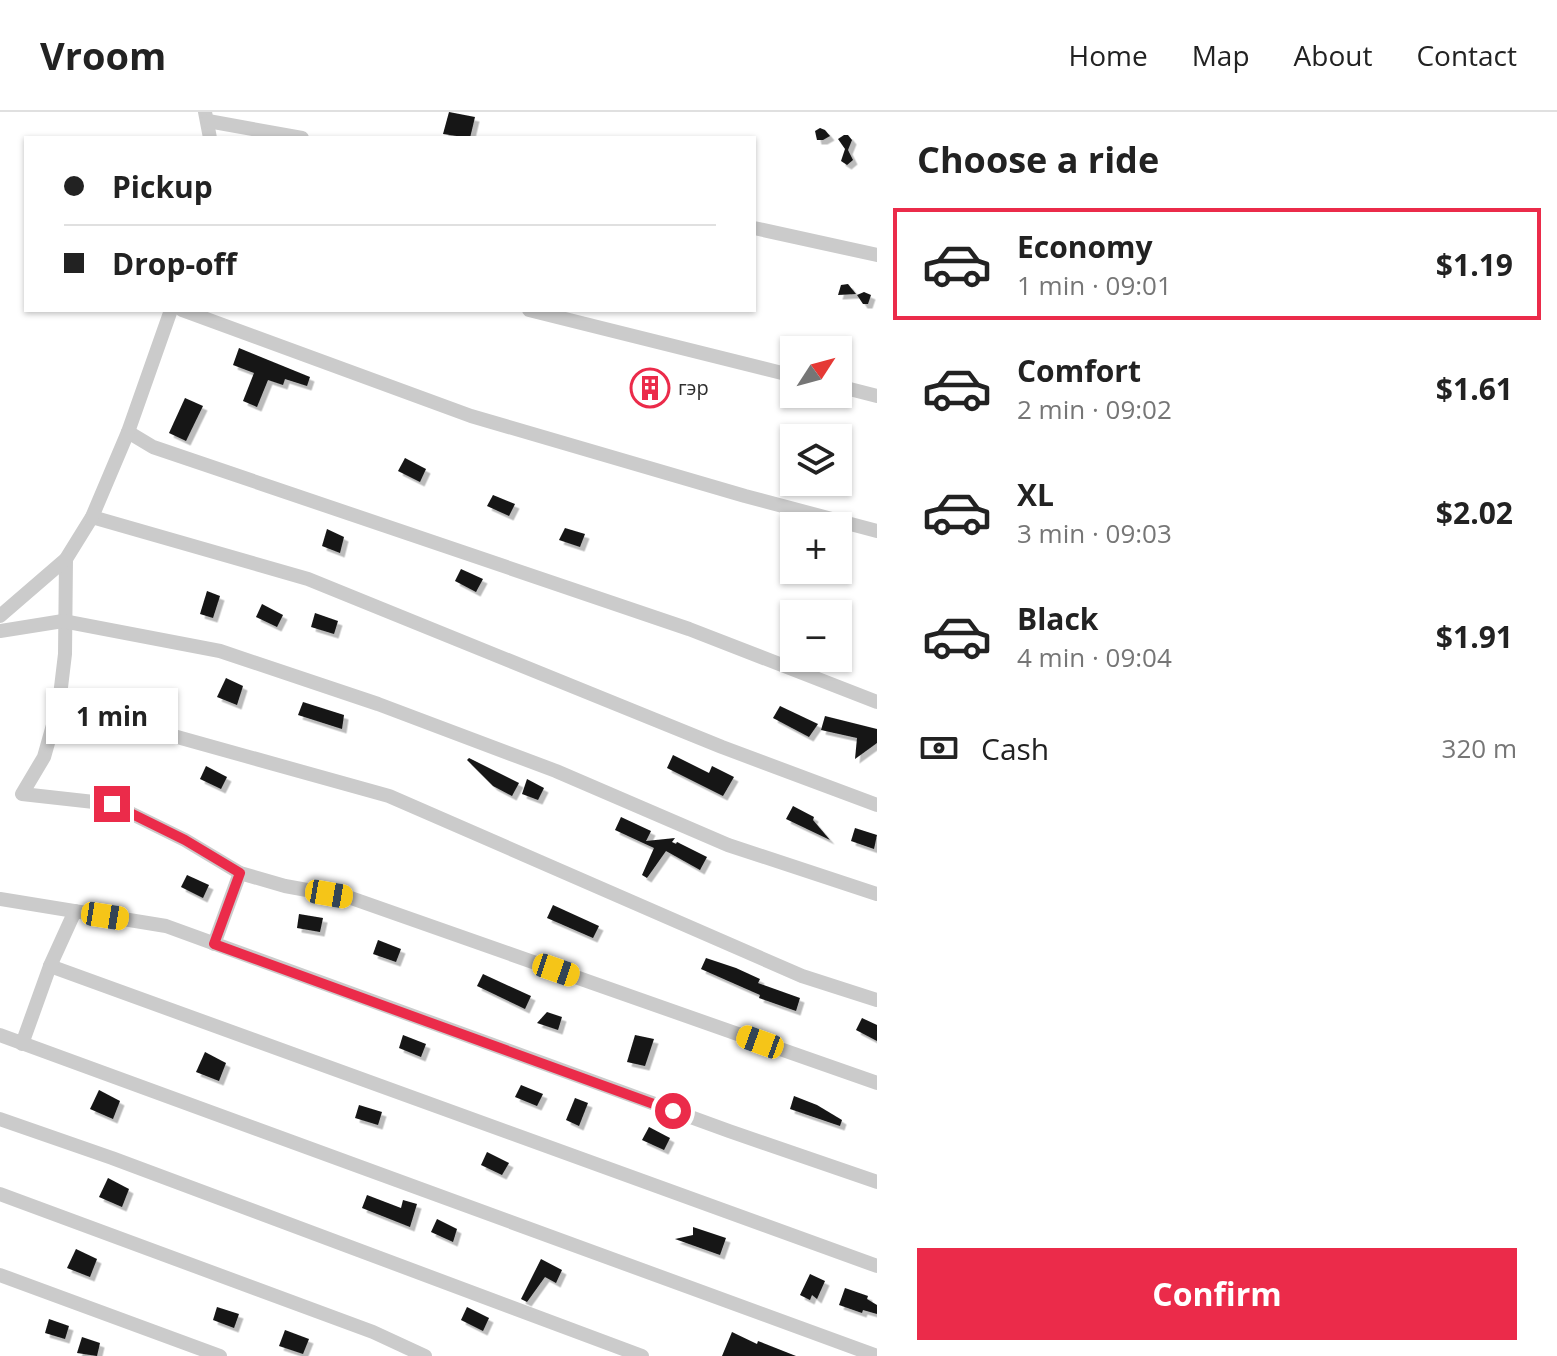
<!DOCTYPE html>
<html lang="en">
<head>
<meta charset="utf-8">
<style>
	body { margin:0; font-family:"Open Sans",sans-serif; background:#f6f6f6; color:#222; height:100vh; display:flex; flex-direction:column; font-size:30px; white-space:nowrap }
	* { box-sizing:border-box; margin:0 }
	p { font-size:26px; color:#767676 }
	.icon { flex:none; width:44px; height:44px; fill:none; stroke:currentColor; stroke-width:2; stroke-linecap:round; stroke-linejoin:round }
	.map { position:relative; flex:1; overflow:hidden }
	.panel { display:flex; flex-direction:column; background:#fff; width:680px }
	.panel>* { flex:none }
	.top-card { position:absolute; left:24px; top:24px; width:732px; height:176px; border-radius:0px; box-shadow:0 2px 6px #0004; display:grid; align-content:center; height:176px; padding:0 40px; background:#fff }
	.needle { width:52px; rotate:54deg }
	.controls { position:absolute; left:780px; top:224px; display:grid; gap:16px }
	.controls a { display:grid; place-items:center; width:72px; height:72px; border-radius:0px; background:#fff; box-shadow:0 2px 6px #0004; font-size:40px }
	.end { position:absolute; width:36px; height:36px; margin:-18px; border:10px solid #eb2b4a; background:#fff; box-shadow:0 0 0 4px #fff }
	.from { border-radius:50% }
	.bubble { position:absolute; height:56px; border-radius:0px; background:#fff; box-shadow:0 2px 6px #0004; font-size:26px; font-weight:700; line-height:56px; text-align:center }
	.car { position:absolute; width:24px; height:48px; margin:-24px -12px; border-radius:10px; box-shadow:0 0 6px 2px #0007; background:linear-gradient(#f5c518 24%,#345 0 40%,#f5c518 0 76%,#345 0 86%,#f5c518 0) }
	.top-card b { display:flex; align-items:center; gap:28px; height:76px; font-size:30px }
	.top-card b+b { border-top:2px solid #e0e0e0 }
	.top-card i { width:20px; height:20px; background:#222 }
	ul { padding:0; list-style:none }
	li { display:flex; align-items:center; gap:24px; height:112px; margin:0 16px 12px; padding:0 24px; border:4px solid transparent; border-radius:0px }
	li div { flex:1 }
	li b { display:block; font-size:30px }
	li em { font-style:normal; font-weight:700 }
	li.current { border-color:#eb2b4a }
	li>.icon { width:72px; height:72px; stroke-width:1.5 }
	h2 { padding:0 40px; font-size:36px; line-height:96px }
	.pay { display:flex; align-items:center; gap:20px; height:88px; padding:0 40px; font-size:30px }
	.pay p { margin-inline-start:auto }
	.cta { display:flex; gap:16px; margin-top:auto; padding:16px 40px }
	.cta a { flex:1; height:92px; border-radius:0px; background:#eb2b4a; color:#fff; font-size:32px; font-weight:700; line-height:92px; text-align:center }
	header { display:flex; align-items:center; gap:48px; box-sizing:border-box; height:112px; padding:0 40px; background:#fff; border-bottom:2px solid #e0e0e0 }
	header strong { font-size:38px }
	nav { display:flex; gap:44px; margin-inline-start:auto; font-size:28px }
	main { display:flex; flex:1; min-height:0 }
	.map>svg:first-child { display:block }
	.building { fill:#151515; filter:url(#shadow) }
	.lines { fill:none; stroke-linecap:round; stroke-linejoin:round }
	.street { stroke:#cbcbcb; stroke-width:14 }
	.route { stroke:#eb2b4a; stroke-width:10 }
	.labels { text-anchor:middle; stroke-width:8; stroke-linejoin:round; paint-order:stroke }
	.poi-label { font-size:20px; fill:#2e2e2e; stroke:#fff; text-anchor:start }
</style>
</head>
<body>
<header>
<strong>Vroom</strong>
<nav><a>Home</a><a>Map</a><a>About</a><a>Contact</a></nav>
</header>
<main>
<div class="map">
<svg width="877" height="1244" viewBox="0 0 877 1244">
	<defs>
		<filter id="shadow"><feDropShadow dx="4.5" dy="4.5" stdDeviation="0" flood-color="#0004"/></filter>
	</defs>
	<rect width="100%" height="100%" fill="#fff"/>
	<g class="building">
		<polygon points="449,0 475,5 470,26 443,22"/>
		<polygon points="820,16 825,18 830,24 823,28 817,28 815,19"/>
		<polygon points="844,23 848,23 852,28 848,38 853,48 847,53 841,49 845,37 838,27"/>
		<polygon points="848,172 856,182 838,183 841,173"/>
		<polygon points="864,180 871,183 868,192 863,192 857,183"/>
		<polygon points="239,236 310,265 307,274 285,267 283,273 268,268 257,295 243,289 254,261 233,253"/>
		<polygon points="185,286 203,294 186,329 169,321"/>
		<polygon points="405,346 426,357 420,370 398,359"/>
		<polygon points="493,383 515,392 509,404 487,394"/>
		<polygon points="565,416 585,422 580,435 559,428"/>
		<polygon points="327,417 344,425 340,441 322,434"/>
		<polygon points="461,457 483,467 476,480 455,469"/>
		<polygon points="207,479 220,484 213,506 200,502"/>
		<polygon points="262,492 283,503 277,515 256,505"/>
		<polygon points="315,501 338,509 334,522 311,515"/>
		<polygon points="226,566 243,574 237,593 217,585"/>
		<polygon points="303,590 344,603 342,617 298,603"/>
		<polygon points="780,594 818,612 809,625 773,606"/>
		<polygon points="825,604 877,617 877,631 855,647 857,626 821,618"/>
		<polygon points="673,643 709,661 712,654 734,665 723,684 667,656"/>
		<polygon points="469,646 519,671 512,684 493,674 467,648"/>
		<polygon points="206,654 227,665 221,677 200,667"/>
		<polygon points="527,667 544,676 538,688 522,682"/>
		<polygon points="793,694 814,705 813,708 830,728 786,707"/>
		<polygon points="621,705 651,719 646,729 675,726 672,730 676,732 677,730 707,745 700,758 666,739 647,766 642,763 654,736 615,718"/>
		<polygon points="855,716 877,723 874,737 851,729"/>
		<polygon points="187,763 209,773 203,786 181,775"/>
		<polygon points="553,793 599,814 593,826 547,806"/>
		<polygon points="299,802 323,806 320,820 297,816"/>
		<polygon points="378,828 401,837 396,850 373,842"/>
		<polygon points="706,846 736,856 760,867 758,871 800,886 796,899 759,886 760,883 701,857"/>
		<polygon points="483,862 531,884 525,897 477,874"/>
		<polygon points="547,900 562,905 558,918 537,911"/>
		<polygon points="862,906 877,913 877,929 856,918"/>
		<polygon points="403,923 426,932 421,945 399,936"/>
		<polygon points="635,923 654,927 645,954 627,950"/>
		<polygon points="205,940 226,951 219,969 196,960"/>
		<polygon points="521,973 543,982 537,994 515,985"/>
		<polygon points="99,978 120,989 113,1007 90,997"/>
		<polygon points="794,984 817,993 842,1008 840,1014 790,997"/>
		<polygon points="575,986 588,991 579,1014 566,1008"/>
		<polygon points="359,993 382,1000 378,1013 355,1006"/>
		<polygon points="649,1015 670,1026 664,1038 642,1028"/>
		<polygon points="487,1040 509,1051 502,1063 481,1053"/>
		<polygon points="108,1066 129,1077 122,1095 99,1085"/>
		<polygon points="367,1083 401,1096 403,1088 417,1092 410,1115 362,1096"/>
		<polygon points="437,1107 457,1117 453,1130 431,1120"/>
		<polygon points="693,1115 726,1126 720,1143 675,1127 693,1123"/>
		<polygon points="76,1137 97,1147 90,1165 67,1156"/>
		<polygon points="541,1147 562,1158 556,1171 545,1165 527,1190 521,1187"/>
		<polygon points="810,1162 825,1169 817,1187 812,1183 810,1188 800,1183"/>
		<polygon points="845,1176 868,1184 867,1187 877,1193 877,1202 863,1198 862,1201 839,1193"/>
		<polygon points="217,1195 239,1202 234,1216 213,1208"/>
		<polygon points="467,1195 489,1206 483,1219 461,1208"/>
		<polygon points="49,1207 69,1214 65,1227 45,1221"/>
		<polygon points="285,1218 309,1227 303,1242 279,1234"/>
		<polygon points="732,1220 757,1232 758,1229 796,1244 722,1244"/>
		<polygon points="82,1225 100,1231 97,1244 77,1241"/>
	</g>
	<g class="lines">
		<g class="street">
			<polyline points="205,0 210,26"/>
			<polyline points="208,9 302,26"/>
			<polyline points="754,116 877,143"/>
			<polyline points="182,198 471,304 745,384 877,419"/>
			<polyline points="529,198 794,264"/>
			<polyline points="838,274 877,284"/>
			<polyline points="128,320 153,335 689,517 877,590"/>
			<polyline points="92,405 308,467 722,635 877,693"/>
			<polyline points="66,447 65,542 59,592 44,645 22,682 112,692 185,728 240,761 285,774 351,786 877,971"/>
			<polyline points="0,504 66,447 92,405 128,320 171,198"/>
			<polyline points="0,519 63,509 220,539 378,592 556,659 728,733 877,782"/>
			<polyline points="59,592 389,684 802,864 877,888"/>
			<polyline points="0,787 166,814 729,1019 877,1070"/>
			<polyline points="214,832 240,761"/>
			<polyline points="50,854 877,1154"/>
			<polyline points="0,923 877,1244"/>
			<polyline points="22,932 50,854 75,799"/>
			<polyline points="0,1007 112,1046 642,1244"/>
			<polyline points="0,1082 373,1220 425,1244"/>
			<polyline points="0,1163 220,1244"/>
		</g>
	</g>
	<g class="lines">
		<polyline class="route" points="112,692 185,728 240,761 214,832 673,999"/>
	</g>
	<defs>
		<g id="building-ring" transform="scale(2)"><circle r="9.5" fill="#fff" stroke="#eb2b4a" stroke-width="1.5"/><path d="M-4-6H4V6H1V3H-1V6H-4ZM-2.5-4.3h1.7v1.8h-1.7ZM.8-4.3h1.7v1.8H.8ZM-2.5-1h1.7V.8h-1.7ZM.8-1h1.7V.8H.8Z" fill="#eb2b4a"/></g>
	</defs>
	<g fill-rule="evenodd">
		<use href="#building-ring" x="650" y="276"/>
	</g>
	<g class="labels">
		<g class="poi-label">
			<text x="678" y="283">гэр</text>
		</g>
	</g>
</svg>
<div class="controls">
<a><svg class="needle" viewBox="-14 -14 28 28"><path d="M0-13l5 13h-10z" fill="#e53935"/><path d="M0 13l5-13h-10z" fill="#767676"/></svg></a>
<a><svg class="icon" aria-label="layers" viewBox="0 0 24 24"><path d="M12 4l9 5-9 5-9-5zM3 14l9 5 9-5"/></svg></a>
<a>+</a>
<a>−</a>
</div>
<i class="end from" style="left:673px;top:999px"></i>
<i class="end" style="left:112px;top:692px"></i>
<div class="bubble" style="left:46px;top:576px;width:132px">1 min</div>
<i class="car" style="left:329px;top:782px;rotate:100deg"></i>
<i class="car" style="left:105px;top:804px;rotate:99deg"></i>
<i class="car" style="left:556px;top:858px;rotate:109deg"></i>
<i class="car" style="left:760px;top:930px;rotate:290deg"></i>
<div class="top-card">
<b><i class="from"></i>Pickup</b>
<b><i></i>Drop-off</b>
</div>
</div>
<section class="panel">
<h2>Choose a ride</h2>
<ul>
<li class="current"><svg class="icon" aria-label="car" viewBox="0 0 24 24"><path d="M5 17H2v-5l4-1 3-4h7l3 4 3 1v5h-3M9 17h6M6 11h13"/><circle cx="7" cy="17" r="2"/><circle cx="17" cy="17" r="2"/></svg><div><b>Economy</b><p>1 min · 09:01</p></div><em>$1.19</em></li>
<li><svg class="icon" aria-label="car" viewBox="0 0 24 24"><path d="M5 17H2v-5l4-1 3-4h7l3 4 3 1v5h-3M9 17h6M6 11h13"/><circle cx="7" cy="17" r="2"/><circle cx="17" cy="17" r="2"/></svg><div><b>Comfort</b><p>2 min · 09:02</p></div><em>$1.61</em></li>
<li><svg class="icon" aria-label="car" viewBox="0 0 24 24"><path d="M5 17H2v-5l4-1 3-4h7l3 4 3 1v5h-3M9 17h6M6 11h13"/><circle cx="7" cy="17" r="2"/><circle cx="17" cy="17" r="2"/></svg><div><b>XL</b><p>3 min · 09:03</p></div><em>$2.02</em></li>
<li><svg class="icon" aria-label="car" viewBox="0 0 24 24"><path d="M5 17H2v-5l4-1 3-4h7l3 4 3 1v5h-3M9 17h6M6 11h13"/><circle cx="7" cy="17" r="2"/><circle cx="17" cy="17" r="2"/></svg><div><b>Black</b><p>4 min · 09:04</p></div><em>$1.91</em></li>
</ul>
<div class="pay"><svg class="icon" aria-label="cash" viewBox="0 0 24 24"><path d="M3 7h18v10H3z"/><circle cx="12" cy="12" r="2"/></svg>Cash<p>320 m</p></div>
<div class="cta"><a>Confirm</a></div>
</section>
</main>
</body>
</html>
